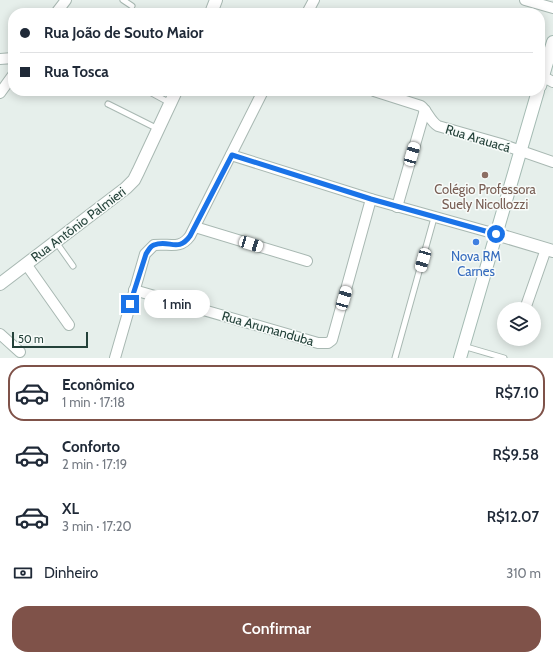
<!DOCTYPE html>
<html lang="pt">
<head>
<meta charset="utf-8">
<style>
	body { margin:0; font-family:Cabin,sans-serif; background:#f2f2f3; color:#1f2937; height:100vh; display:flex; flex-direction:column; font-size:15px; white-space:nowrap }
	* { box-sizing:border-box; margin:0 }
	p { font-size:13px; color:#747a83 }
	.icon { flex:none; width:22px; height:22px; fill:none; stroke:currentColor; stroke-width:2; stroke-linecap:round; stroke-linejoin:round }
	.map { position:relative; height:358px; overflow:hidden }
	.sheet { display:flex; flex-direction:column; background:#fff; flex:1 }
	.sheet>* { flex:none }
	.hud { position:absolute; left:8px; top:8px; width:537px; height:88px; border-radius:16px; box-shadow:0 2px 10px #0003; display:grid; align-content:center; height:88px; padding:0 12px; background:#fff }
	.buttons { position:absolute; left:497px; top:302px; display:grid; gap:8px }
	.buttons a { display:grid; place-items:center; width:44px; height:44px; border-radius:50%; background:#fff; box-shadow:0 2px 10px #0003; font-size:20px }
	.scale { position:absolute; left:12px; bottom:10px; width:76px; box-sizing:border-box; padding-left:4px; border:2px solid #24423a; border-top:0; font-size:11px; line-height:14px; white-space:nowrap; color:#24423a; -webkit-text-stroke:3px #f7fbf9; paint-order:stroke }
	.end { position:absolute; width:18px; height:18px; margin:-9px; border:5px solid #1a73e8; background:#fff; box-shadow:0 0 0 2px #fff }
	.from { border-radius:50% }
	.bubble { position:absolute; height:28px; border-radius:14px; background:#fff; box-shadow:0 2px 10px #0003; font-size:13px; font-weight:600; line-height:28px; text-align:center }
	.car { position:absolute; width:12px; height:24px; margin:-12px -6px; border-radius:5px; box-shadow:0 0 3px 1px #0007; background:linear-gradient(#fff 24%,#345 0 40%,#fff 0 76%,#345 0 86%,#fff 0) }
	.hud b { display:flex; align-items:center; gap:14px; height:38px; font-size:15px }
	.hud b+b { border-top:1px solid #e0e1e3 }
	.hud i { width:10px; height:10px; background:#1f2937 }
	ul { padding:7px 0 0; list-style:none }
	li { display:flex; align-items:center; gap:12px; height:56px; margin:0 8px 6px; padding:0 4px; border:2px solid transparent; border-radius:16px }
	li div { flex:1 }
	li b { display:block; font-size:15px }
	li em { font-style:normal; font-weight:600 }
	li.active { border-color:#7f5249 }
	li>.icon { width:36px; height:36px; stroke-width:1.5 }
	.pay { display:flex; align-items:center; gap:10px; height:44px; padding:0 12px; font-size:15px }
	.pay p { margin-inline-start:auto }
	.action { display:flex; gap:8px; margin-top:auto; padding:8px 12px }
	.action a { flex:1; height:46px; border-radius:16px; background:#7f5249; color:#fff; font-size:16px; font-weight:600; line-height:46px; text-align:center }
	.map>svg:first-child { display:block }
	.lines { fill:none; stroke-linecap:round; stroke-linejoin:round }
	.service-casing { stroke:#a8b8b2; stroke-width:7 }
	.minor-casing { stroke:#a8b8b2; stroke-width:12 }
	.tertiary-casing { stroke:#a8b8b2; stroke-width:14 }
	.secondary-casing { stroke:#a4bbb3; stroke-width:14 }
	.service { stroke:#fff; stroke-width:5 }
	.minor { stroke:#fff; stroke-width:10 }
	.tertiary { stroke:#fff; stroke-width:12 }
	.secondary { stroke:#fff; stroke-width:12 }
	.route { stroke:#1a73e8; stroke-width:5 }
	.education-dot { fill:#8d6e63; stroke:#f7fbf9; stroke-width:1.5 }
	.shop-dot { fill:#3f7fe0; stroke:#f7fbf9; stroke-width:1.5 }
	.labels { text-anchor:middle; stroke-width:3; stroke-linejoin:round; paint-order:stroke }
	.street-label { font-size:13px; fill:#24423a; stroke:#f7fbf9 }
	.education-label { font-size:13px; fill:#785e54; stroke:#f7fbf9 }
	.shop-label { font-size:13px; fill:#366cbe; stroke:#f7fbf9 }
</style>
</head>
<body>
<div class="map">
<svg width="553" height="358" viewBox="0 0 553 358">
	<rect width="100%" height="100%" fill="#e6efeb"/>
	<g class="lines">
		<g class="service-casing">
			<g id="service">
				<polyline points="123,0 132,6"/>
				<polyline points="148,91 170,103"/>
				<polyline points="108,104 158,129"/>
				<polyline points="56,242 73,266"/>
				<polyline points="463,346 504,358"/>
				<polyline points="395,358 434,218"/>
			</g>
		</g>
		<g class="minor-casing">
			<g id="minor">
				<polyline points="525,0 553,8"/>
				<polyline points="56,13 66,0"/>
				<polyline points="307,13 314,0"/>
				<polyline points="0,59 13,58"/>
				<polyline points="540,75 553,82"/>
				<path d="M 374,91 L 421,106 C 428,112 430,121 438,126 L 501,144 L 553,162"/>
				<polyline points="0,93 13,75"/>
				<polyline points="231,155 371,199 496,234"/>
				<polyline points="397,207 425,110"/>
				<polyline points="195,227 307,261"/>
				<polyline points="26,264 69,325"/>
				<polyline points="134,290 318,343 328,343 332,340 371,199"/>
				<polyline points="525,309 546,249"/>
				<polyline points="0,334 20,352"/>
				<path d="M 115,358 L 145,254 L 154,245 C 169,243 180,250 190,236 L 263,91"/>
			</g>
		</g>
		<g class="tertiary-casing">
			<g id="tertiary">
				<polyline points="211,13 216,0"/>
				<polyline points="496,234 553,251"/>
				<polyline points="0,284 126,188 134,180 138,172 176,91"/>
			</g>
		</g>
		<g class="secondary-casing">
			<g id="secondary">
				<polyline points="540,86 553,42"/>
				<polyline points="460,358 538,91"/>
			</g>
		</g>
		<use href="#service" class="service"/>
		<use href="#minor" class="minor"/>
		<use href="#tertiary" class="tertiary"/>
		<use href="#secondary" class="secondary"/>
	</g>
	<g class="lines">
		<path class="route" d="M 130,304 L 146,254 C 148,251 150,246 154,245 C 169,239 178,253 190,236 L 232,155 L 371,199 L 496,234"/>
	</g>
	<circle class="education-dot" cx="485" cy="175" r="4"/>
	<circle class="shop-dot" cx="476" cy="242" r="4"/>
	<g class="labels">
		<g class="street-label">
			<text transform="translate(478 138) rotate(17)" y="5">Rua Arauacá</text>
			<text transform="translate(78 224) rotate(-37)" y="5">Rua Antônio Palmieri</text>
			<text transform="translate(268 328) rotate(16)" y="5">Rua Arumanduba</text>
		</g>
		<g class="education-label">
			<text x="485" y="194">Colégio Professora<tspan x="485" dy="15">Suely Nicollozzi</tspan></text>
		</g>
		<g class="shop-label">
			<text x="476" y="261">Nova RM<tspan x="476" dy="15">Carnes</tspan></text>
		</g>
	</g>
</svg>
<div class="buttons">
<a><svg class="icon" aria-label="layers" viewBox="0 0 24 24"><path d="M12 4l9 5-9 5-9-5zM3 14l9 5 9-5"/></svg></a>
</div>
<div class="scale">50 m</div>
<i class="end from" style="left:496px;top:234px"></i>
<i class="end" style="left:130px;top:304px"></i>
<div class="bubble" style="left:144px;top:290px;width:66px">1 min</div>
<i class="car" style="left:412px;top:154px;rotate:16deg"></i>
<i class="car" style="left:251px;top:244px;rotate:107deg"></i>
<i class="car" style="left:423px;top:260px;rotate:196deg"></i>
<i class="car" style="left:344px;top:298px;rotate:16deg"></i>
<div class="hud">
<b><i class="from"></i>Rua João de Souto Maior</b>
<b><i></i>Rua Tosca</b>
</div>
</div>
<section class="sheet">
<ul>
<li class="active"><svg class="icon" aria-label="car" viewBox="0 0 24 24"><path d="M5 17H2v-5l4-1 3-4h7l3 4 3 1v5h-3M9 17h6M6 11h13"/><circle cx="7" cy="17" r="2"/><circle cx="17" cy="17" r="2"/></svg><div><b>Econômico</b><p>1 min · 17:18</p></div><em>R$7.10</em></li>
<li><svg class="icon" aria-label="car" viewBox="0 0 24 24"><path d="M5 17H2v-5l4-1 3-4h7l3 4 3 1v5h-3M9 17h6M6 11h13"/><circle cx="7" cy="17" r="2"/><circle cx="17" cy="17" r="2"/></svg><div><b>Conforto</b><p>2 min · 17:19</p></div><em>R$9.58</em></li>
<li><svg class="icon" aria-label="car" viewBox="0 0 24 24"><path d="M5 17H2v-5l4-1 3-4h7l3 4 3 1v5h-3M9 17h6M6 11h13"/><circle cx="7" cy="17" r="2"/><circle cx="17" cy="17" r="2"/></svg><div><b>XL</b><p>3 min · 17:20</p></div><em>R$12.07</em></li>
</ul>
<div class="pay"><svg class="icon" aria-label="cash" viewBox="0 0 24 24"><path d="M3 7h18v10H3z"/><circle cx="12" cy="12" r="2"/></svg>Dinheiro<p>310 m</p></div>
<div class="action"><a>Confirmar</a></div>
</section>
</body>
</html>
